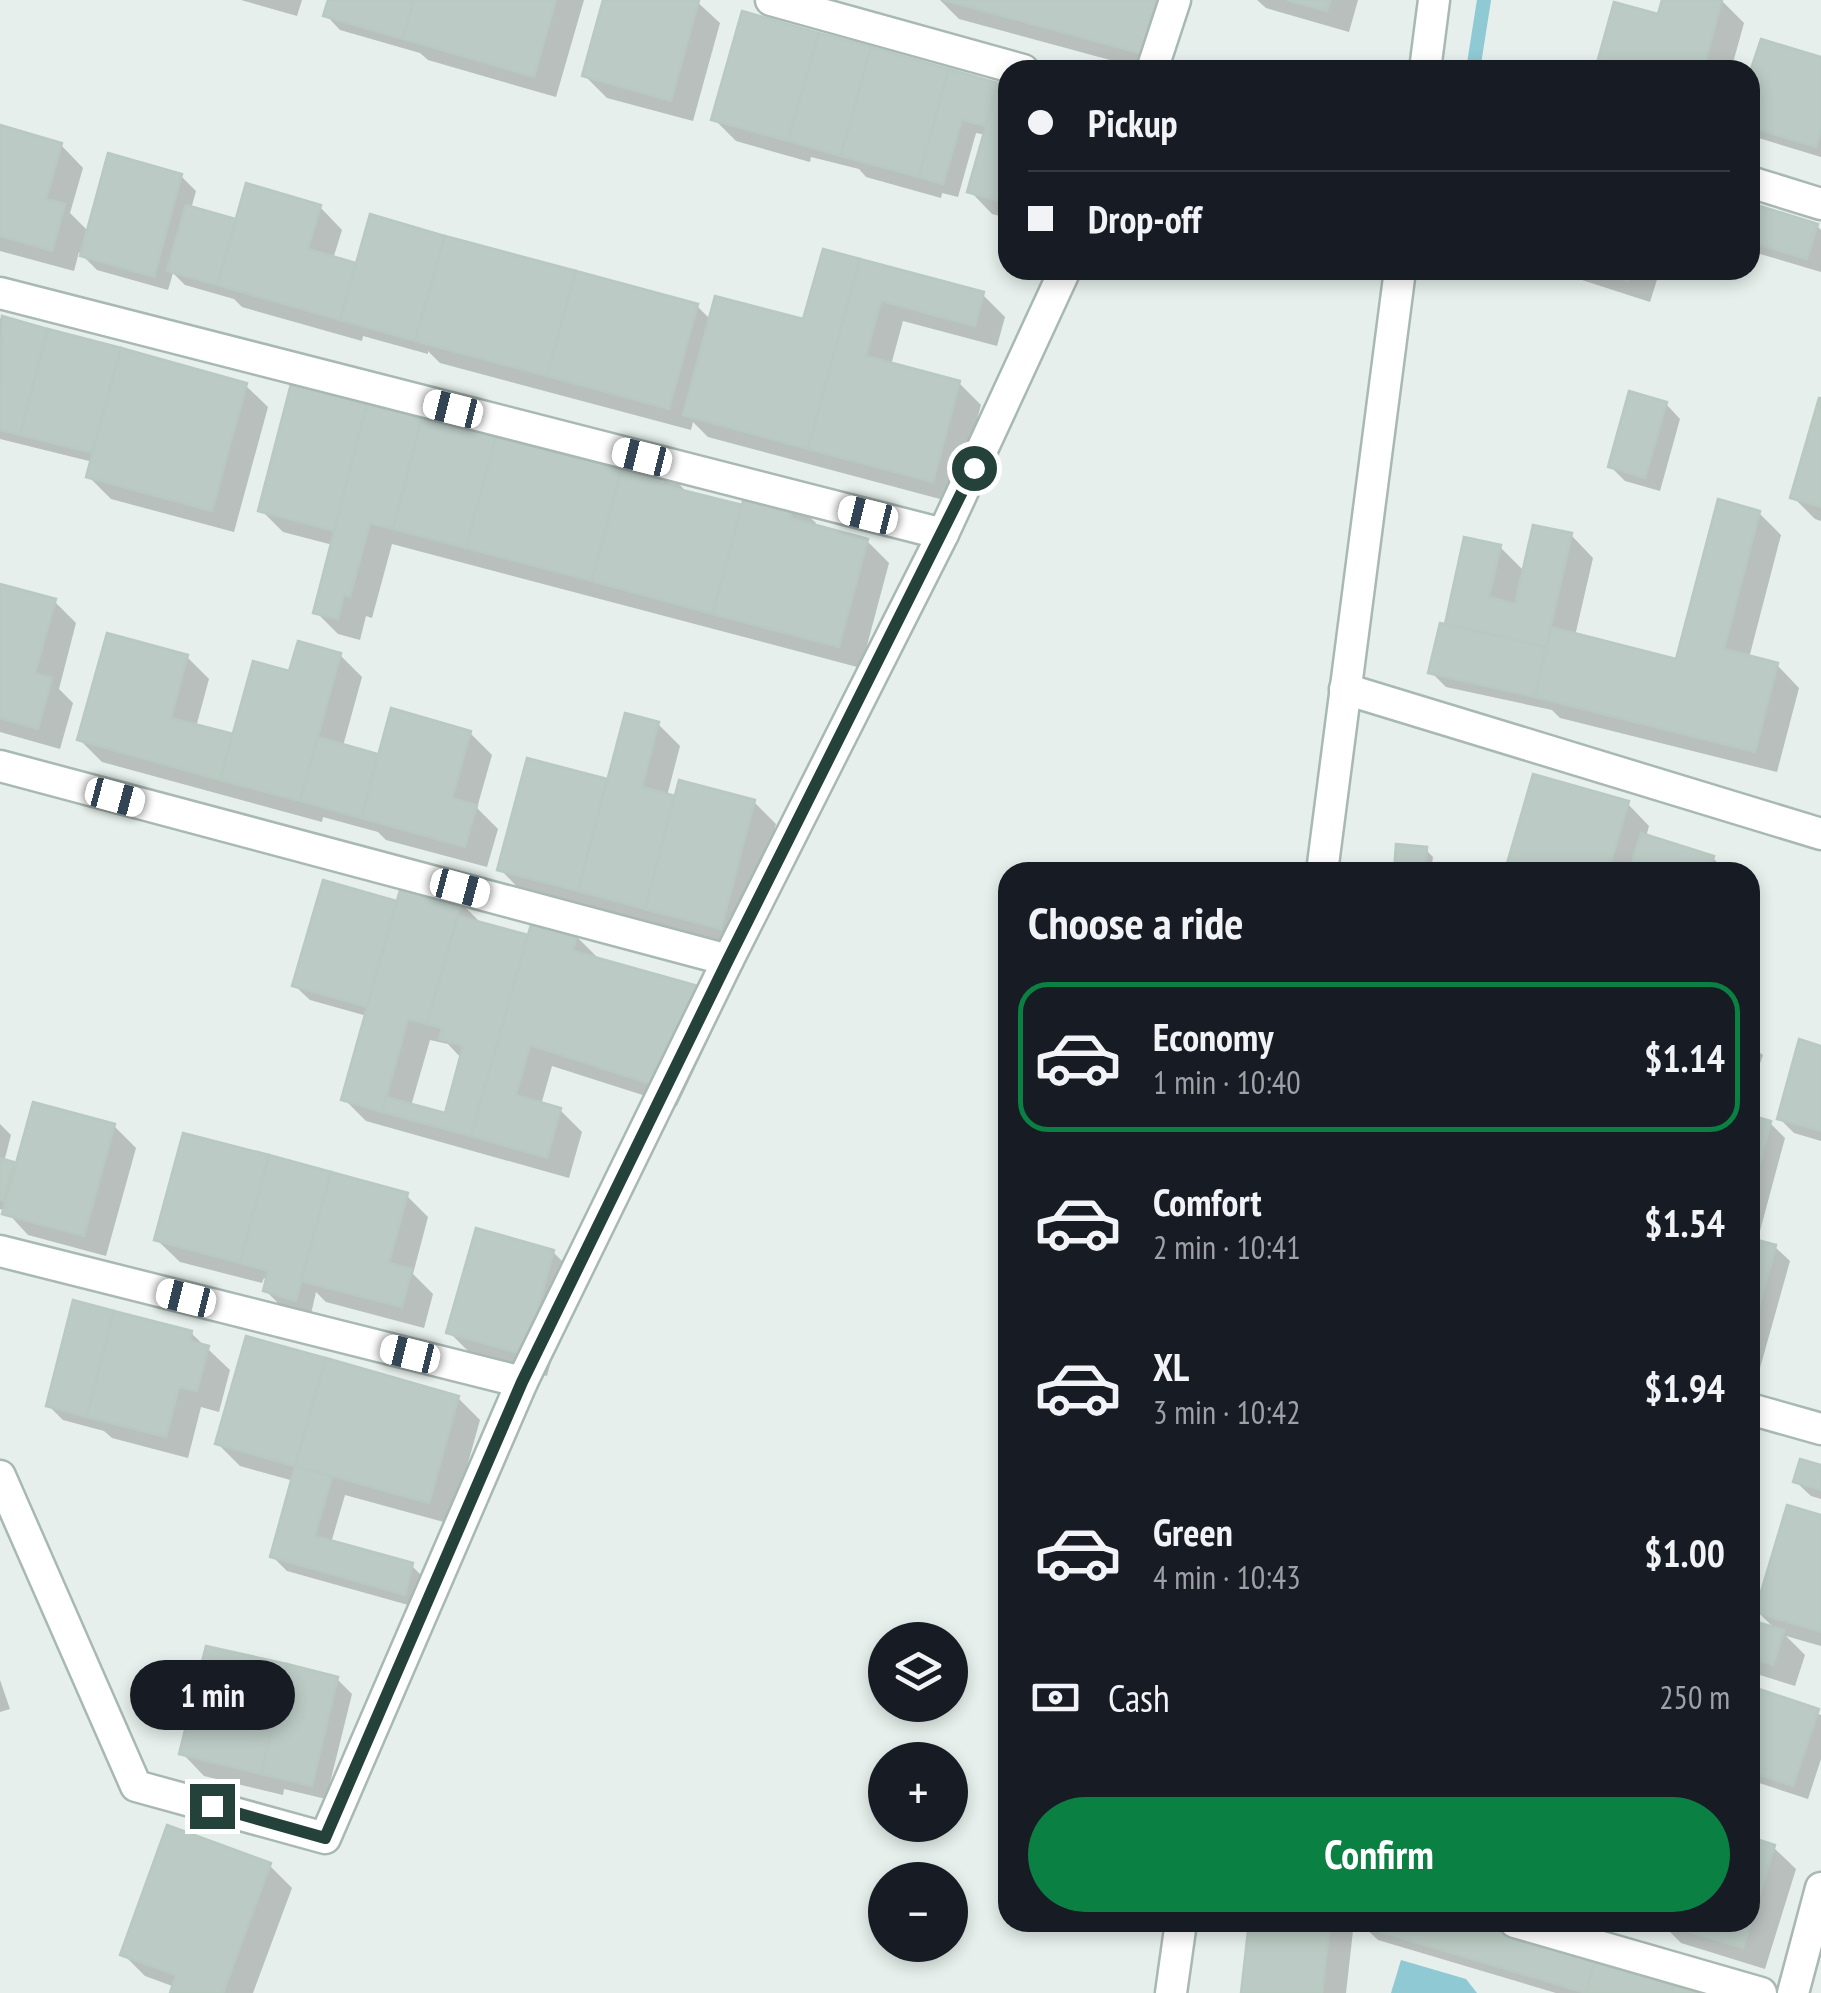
<!DOCTYPE html>
<html lang="en">
<head>
<meta charset="utf-8">
<style>
	body { margin:0; font-family:"PT Sans Narrow",sans-serif; background:#20242c; color:#f1f3f6; height:100vh; display:flex; flex-direction:column; font-size:38px; white-space:nowrap }
	* { box-sizing:border-box; margin:0 }
	p { font-size:32px; color:#9ea1a6 }
	.icon { flex:none; width:55px; height:55px; fill:none; stroke:currentColor; stroke-width:2; stroke-linecap:round; stroke-linejoin:round }
	.map { position:relative; flex:1; overflow:hidden }
	.drawer { position:absolute; left:998px; top:862px; width:762px; height:1070px; display:flex; flex-direction:column; background:#171b24; border-radius:30px; box-shadow:0 5px 15px #0003 }
	.drawer>* { flex:none }
	.hud { position:absolute; left:998px; top:60px; width:762px; height:220px; border-radius:30px; box-shadow:0 5px 15px #0003; display:grid; align-content:center; height:220px; padding:0 30px; background:#171b24 }
	.buttons { position:absolute; left:868px; top:1622px; display:grid; gap:20px }
	.buttons a { display:grid; place-items:center; width:100px; height:100px; border-radius:50%; background:#171b24; box-shadow:0 5px 15px #0003; font-size:50px }
	.end { position:absolute; width:45px; height:45px; margin:-22px; border:12px solid #24423a; background:#fff; box-shadow:0 0 0 5px #fff }
	.from { border-radius:50% }
	.bubble { position:absolute; height:70px; border-radius:35px; background:#171b24; box-shadow:0 5px 15px #0003; font-size:32px; font-weight:700; line-height:70px; text-align:center }
	.car { position:absolute; width:30px; height:60px; margin:-30px -15px; border-radius:12px; box-shadow:0 0 8px 2px #0007; background:linear-gradient(#fff 24%,#345 0 40%,#fff 0 76%,#345 0 86%,#fff 0) }
	.hud b { display:flex; align-items:center; gap:35px; height:95px; font-size:38px }
	.hud b+b { border-top:2px solid #363941 }
	.hud i { width:25px; height:25px; background:#f1f3f6 }
	ul { padding:0; list-style:none }
	li { display:flex; align-items:center; gap:30px; height:150px; margin:0 20px 15px; padding:0 10px; border:5px solid transparent; border-radius:30px }
	li div { flex:1 }
	li b { display:block; font-size:38px }
	li em { font-style:normal; font-weight:700 }
	li.selected { border-color:#0b8043 }
	li>.icon { width:90px; height:90px; stroke-width:1.5 }
	h2 { padding:0 30px; font-size:45px; line-height:120px }
	.pay { display:flex; align-items:center; gap:25px; height:110px; padding:0 30px; font-size:38px }
	.pay p { margin-inline-start:auto }
	.primary-button { display:flex; gap:20px; margin-top:auto; padding:20px 30px }
	.primary-button a { flex:1; height:115px; border-radius:60px; background:#0b8043; color:#fff; font-size:40px; font-weight:700; line-height:115px; text-align:center }
	.map>svg:first-child { display:block }
	.water { fill:#8ec9d4 }
	.shadow { fill:#0003; fill-rule:evenodd }
	.lines { fill:none; stroke-linecap:round; stroke-linejoin:round }
	.stream { stroke:#8ec9d4; stroke-width:14 }
	.building { fill:#bbcac4; stroke:#b8c9c2; stroke-width:2.5 }
	.minor-casing { stroke:#a8b8b2; stroke-width:35 }
	.minor { stroke:#fff; stroke-width:30 }
	.route { stroke:#24423a; stroke-width:12 }
</style>
</head>
<body>
<div class="map">
<svg width="1821" height="1993" viewBox="0 0 1821 1993">
	<rect width="100%" height="100%" fill="#e6efeb"/>
	<polygon class="water" points="1401,1960 1466,1979 1477,1993 1391,1993"/>
	<g class="shadow">
		<polygon points="241,0 302,0 297,16"/>
		<polygon points="330,0 584,0 556,97 428,60 420,53 340,30 326,15"/>
		<polygon points="605,0 695,0 720,23 693,121 607,98 585,76"/>
		<polygon points="940,0 1187,0 1147,70 959,19"/>
		<polygon points="1257,0 1358,0 1349,32 1266,8"/>
		<polygon points="1665,0 1722,1 1744,23 1731,70 1598,70 1660,17"/>
		<polygon points="1821,60 1821,157 1752,136 1750,81"/>
		<polygon points="1008,88 1008,218 992,214 970,191 986,135 976,133 958,197 942,193 941,198 866,177 859,169 811,157 810,162 736,141 714,119"/>
		<polygon points="0,128 61,145 83,168 70,213 89,232 181,176 196,191 191,209 237,222 320,207 342,230 333,259 358,266 697,306 711,320 805,322 825,252 983,295 1005,317 997,346 903,321 891,365 959,383 981,405 955,503 708,437 693,422 691,430 440,363 428,351 428,354 363,336 362,341 242,307 234,299 185,285 173,273 168,290 97,270 79,252 74,271 0,251"/>
		<polygon points="1750,205 1817,226 1821,230 1821,272 1750,251"/>
		<polygon points="1551,270 1660,270 1650,302"/>
		<polygon points="0,318 245,385 268,407 234,532 111,499 89,477 93,462 0,439"/>
		<polygon points="294,384 624,470 666,469 688,494 744,508 793,501 816,523 815,527 867,541 889,563 861,668 392,544 372,618 366,616 360,640 338,634 316,612 333,545 283,532 261,510"/>
		<polygon points="1821,401 1821,521 1815,519 1793,497"/>
		<polygon points="1666,404 1680,419 1660,491 1625,481 1610,466"/>
		<polygon points="1759,513 1781,535 1749,658 1777,665 1799,688 1777,772 1560,718 1552,710 1446,687 1431,672 1453,629 1448,623 1500,547 1525,572 1571,535 1593,558 1575,636 1678,662"/>
		<polygon points="0,587 54,601 76,623 59,689 73,703 60,749 0,732"/>
		<polygon points="340,655 362,677 343,746 380,759 470,733 492,755 477,808 498,829 487,867 386,840 378,832 323,817 322,822 102,762 80,740 187,657 209,679 196,727 235,737 291,674"/>
		<polygon points="658,724 680,746 667,796 754,802 776,824 743,949 522,892 500,869 529,761 609,782"/>
		<polygon points="1627,803 1649,826 1646,837 1713,858 1727,872 1515,872 1509,867"/>
		<polygon points="1399,847 1426,850 1433,857 1431,872 1396,872"/>
		<path d="M 461,903 L 484,926 L 529,938 L 576,936 L 598,958 L 700,989 L 722,1011 L 677,1106 L 552,1066 L 541,1105 L 560,1110 L 582,1132 L 569,1178 L 366,1121 L 344,1099 L 367,1016 L 310,1000 L 295,986 L 399,904 ZM 430,1040 L 448,1044 L 462,1059 L 446,1116 L 411,1106 Z"/>
		<polygon points="1750,1046 1763,1055 1751,1089 1750,1089"/>
		<polygon points="1821,1048 1821,1141 1794,1133 1780,1119"/>
		<polygon points="1750,1118 1770,1123 1785,1138 1757,1242 1775,1247 1790,1261 1760,1368 1750,1365 1750,1359 1757,1361 1759,1356 1750,1354"/>
		<polygon points="0,1124 11,1135 4,1162 17,1169 114,1126 136,1148 106,1256 28,1235 6,1211 0,1209"/>
		<polygon points="406,1195 428,1217 413,1274 433,1294 424,1328 326,1302 316,1292 311,1314 280,1305 266,1291 269,1280 264,1278 262,1283 180,1262 157,1240"/>
		<polygon points="553,1252 575,1274 547,1376 471,1354 449,1332"/>
		<polygon points="191,1333 230,1370 219,1412 201,1407 188,1458 112,1438 104,1431 63,1420 49,1406"/>
		<polygon points="458,1398 480,1420 451,1524 345,1495 331,1543 412,1566 426,1580 419,1608 287,1571 273,1557 294,1481 240,1466 218,1444"/>
		<polygon points="1821,1467 1821,1499 1811,1496 1796,1482"/>
		<polygon points="1821,1518 1821,1646 1786,1636 1805,1655 1795,1686 1750,1672 1750,1622 1777,1631 1758,1612"/>
		<polygon points="337,1679 352,1694 326,1799 284,1789 283,1795 204,1776 182,1753"/>
		<polygon points="0,1680 10,1709 0,1712"/>
		<polygon points="1750,1689 1821,1715 1821,1759 1808,1799 1750,1780"/>
		<polygon points="1750,1840 1773,1847 1796,1869 1765,1969 1681,1943 1660,1922 1750,1922"/>
		<polygon points="269,1865 292,1888 253,1993 173,1993 175,1987 145,1976 123,1954"/>
		<polygon points="1251,1922 1354,1922 1346,1993 1244,1993"/>
		<polygon points="1363,1926 1707,1993 1556,1993 1378,1940"/>
	</g>
	<g class="lines">
		<polyline class="stream" points="1473,70 1484,0"/>
	</g>
	<g class="building">
		<polygon points="328,0 414,0 403,39 323,16"/>
		<polygon points="414,0 556,0 534,77 403,39"/>
		<polygon points="603,0 699,0 671,101 582,76"/>
		<polygon points="943,0 1159,0 1143,54"/>
		<polygon points="1287,0 1330,0 1327,11"/>
		<polygon points="1662,0 1722,0 1703,70 1595,70 1614,2 1658,14"/>
		<polygon points="742,11 819,33 788,141 711,120"/>
		<polygon points="819,33 871,47 841,156 788,141"/>
		<polygon points="1761,39 1821,57 1821,130 1816,147 1750,127 1750,72"/>
		<polygon points="871,47 949,69 919,177 841,156"/>
		<polygon points="949,69 998,83 986,126 962,120 943,184 919,177"/>
		<polygon points="998,83 1008,85 1008,203 967,192"/>
		<polygon points="0,125 62,143 46,199 65,204 52,251 0,236"/>
		<polygon points="108,153 182,174 154,277 80,256"/>
		<polygon points="246,183 321,205 308,249 356,263 340,320 217,285"/>
		<polygon points="1750,203 1818,224 1807,259 1750,242"/>
		<polygon points="186,205 236,219 217,285 167,271"/>
		<polygon points="370,214 445,236 415,341 340,320"/>
		<polygon points="445,236 576,271 547,376 415,341"/>
		<polygon points="823,249 860,259 808,449 683,415 715,296 803,319"/>
		<polygon points="860,259 984,292 975,326 881,301 866,356 960,381 933,482 808,449"/>
		<polygon points="1592,270 1631,270 1628,281"/>
		<polygon points="576,271 698,304 669,409 547,376"/>
		<polygon points="2,316 48,329 20,435 0,430"/>
		<polygon points="48,329 121,348 93,453 20,435"/>
		<polygon points="121,348 247,383 212,511 86,477"/>
		<polygon points="292,380 368,400 335,531 258,511"/>
		<polygon points="1629,391 1667,402 1645,478 1608,467"/>
		<polygon points="1819,398 1821,398 1821,507 1790,498"/>
		<polygon points="368,400 423,414 393,529 370,523 350,597 344,595 338,619 313,613"/>
		<polygon points="423,414 497,433 466,548 393,529"/>
		<polygon points="497,433 622,467 592,581 466,548"/>
		<polygon points="625,456 667,467 662,485 742,505 713,614 592,581"/>
		<polygon points="747,486 795,499 790,518 868,539 839,647 713,614"/>
		<polygon points="1718,499 1760,511 1724,649 1778,663 1755,752 1535,697 1551,627 1676,659"/>
		<polygon points="1533,525 1572,533 1546,647 1445,624 1464,537 1501,545 1489,597 1515,604"/>
		<polygon points="0,584 56,599 35,673 52,678 38,729 0,718"/>
		<polygon points="1440,623 1546,647 1535,697 1428,673"/>
		<polygon points="107,633 188,655 171,718 233,734 220,780 77,740"/>
		<polygon points="298,641 341,653 300,801 220,780 253,661 289,671"/>
		<polygon points="391,708 471,731 452,798 477,805 465,847 361,818"/>
		<polygon points="625,713 659,722 642,787 675,796 645,909 578,891"/>
		<polygon points="318,737 378,754 361,818 300,801"/>
		<polygon points="527,758 607,779 578,891 497,870"/>
		<polygon points="1533,774 1629,801 1608,872 1524,872 1506,867"/>
		<polygon points="679,780 755,800 721,929 645,909"/>
		<polygon points="1641,833 1714,856 1709,872 1629,872"/>
		<polygon points="1396,844 1427,847 1425,872 1394,872"/>
		<polygon points="323,880 397,901 367,1007 292,986"/>
		<polygon points="402,883 462,900 427,1024 408,1019 382,1112 341,1100"/>
		<polygon points="458,916 528,935 471,1136 382,1112 386,1097 445,1113 463,1046 439,1039 442,1028 427,1024"/>
		<polygon points="532,921 577,934 573,951 702,987 654,1085 530,1045 516,1095 561,1108 547,1158 471,1136"/>
		<polygon points="1799,1039 1821,1046 1821,1131 1777,1119"/>
		<polygon points="33,1102 115,1124 84,1236 2,1214"/>
		<polygon points="1750,1115 1771,1121 1750,1201"/>
		<polygon points="183,1133 269,1155 240,1263 154,1240"/>
		<polygon points="269,1155 331,1172 296,1301 263,1291 268,1271 240,1263"/>
		<polygon points="0,1158 14,1162 4,1201 0,1200"/>
		<polygon points="331,1172 408,1193 389,1263 412,1269 402,1307 301,1281"/>
		<polygon points="476,1228 554,1250 525,1355 446,1333"/>
		<polygon points="1750,1238 1776,1245 1750,1340"/>
		<polygon points="73,1300 114,1311 87,1417 46,1406"/>
		<polygon points="114,1311 192,1331 190,1341 209,1346 197,1391 179,1387 166,1437 87,1417"/>
		<polygon points="246,1336 326,1358 295,1466 215,1444"/>
		<polygon points="326,1358 459,1396 429,1503 295,1466"/>
		<polygon points="1800,1459 1821,1465 1821,1490 1793,1482"/>
		<polygon points="295,1466 332,1477 315,1536 413,1563 405,1595 270,1557"/>
		<polygon points="1787,1505 1821,1515 1821,1632 1755,1612"/>
		<polygon points="1750,1620 1784,1630 1773,1665 1750,1658"/>
		<polygon points="206,1646 287,1664 261,1774 179,1754"/>
		<polygon points="287,1664 338,1677 312,1786 261,1774"/>
		<polygon points="1750,1686 1819,1709 1793,1786 1750,1772"/>
		<polygon points="167,1825 271,1863 223,1993 170,1993 176,1975 120,1955"/>
		<polygon points="1750,1837 1775,1845 1743,1948 1658,1922 1750,1922"/>
		<polygon points="1249,1922 1330,1922 1322,1993 1241,1993"/>
		<polygon points="1362,1922 1476,1922 1596,1958 1586,1993 1361,1926"/>
		<polygon points="1596,1958 1675,1982 1672,1993 1586,1993"/>
		<polygon points="1675,1982 1715,1993 1672,1993"/>
	</g>
	<g class="lines">
		<g class="minor-casing">
			<g id="minor">
				<polyline points="771,0 1023,70"/>
				<polyline points="1152,70 1175,0"/>
				<polyline points="1425,70 1434,0"/>
				<polyline points="1750,182 1821,204"/>
				<polyline points="0,293 943,534"/>
				<polyline points="1345,689 1821,834"/>
				<polyline points="0,766 728,960"/>
				<polyline points="1322,872 1400,270"/>
				<polyline points="0,1251 522,1382"/>
				<polyline points="1750,1409 1821,1429"/>
				<polyline points="0,1476 136,1786 325,1838 522,1382 728,960 943,534 1065,270"/>
				<polyline points="1515,1922 1761,1993"/>
				<polyline points="1171,1993 1181,1922"/>
				<polyline points="1793,1993 1821,1888"/>
			</g>
		</g>
		<use href="#minor" class="minor"/>
	</g>
	<g class="lines">
		<polyline class="route" points="212,1806 325,1838 522,1382 728,960 974,468"/>
	</g>
</svg>
<div class="buttons">
<a><svg class="icon" aria-label="layers" viewBox="0 0 24 24"><path d="M12 4l9 5-9 5-9-5zM3 14l9 5 9-5"/></svg></a>
<a>+</a>
<a>−</a>
</div>
<i class="end from" style="left:974px;top:468px"></i>
<i class="end" style="left:212px;top:1806px"></i>
<div class="bubble" style="left:130px;top:1660px;width:165px">1 min</div>
<i class="car" style="left:453px;top:409px;rotate:284deg"></i>
<i class="car" style="left:642px;top:457px;rotate:284deg"></i>
<i class="car" style="left:868px;top:515px;rotate:284deg"></i>
<i class="car" style="left:115px;top:797px;rotate:105deg"></i>
<i class="car" style="left:460px;top:888px;rotate:105deg"></i>
<i class="car" style="left:186px;top:1298px;rotate:284deg"></i>
<i class="car" style="left:410px;top:1354px;rotate:284deg"></i>
<div class="hud">
<b><i class="from"></i>Pickup</b>
<b><i></i>Drop-off</b>
</div>
<section class="drawer">
<h2>Choose a ride</h2>
<ul>
<li class="selected"><svg class="icon" aria-label="car" viewBox="0 0 24 24"><path d="M5 17H2v-5l4-1 3-4h7l3 4 3 1v5h-3M9 17h6M6 11h13"/><circle cx="7" cy="17" r="2"/><circle cx="17" cy="17" r="2"/></svg><div><b>Economy</b><p>1 min · 10:40</p></div><em>$1.14</em></li>
<li><svg class="icon" aria-label="car" viewBox="0 0 24 24"><path d="M5 17H2v-5l4-1 3-4h7l3 4 3 1v5h-3M9 17h6M6 11h13"/><circle cx="7" cy="17" r="2"/><circle cx="17" cy="17" r="2"/></svg><div><b>Comfort</b><p>2 min · 10:41</p></div><em>$1.54</em></li>
<li><svg class="icon" aria-label="car" viewBox="0 0 24 24"><path d="M5 17H2v-5l4-1 3-4h7l3 4 3 1v5h-3M9 17h6M6 11h13"/><circle cx="7" cy="17" r="2"/><circle cx="17" cy="17" r="2"/></svg><div><b>XL</b><p>3 min · 10:42</p></div><em>$1.94</em></li>
<li><svg class="icon" aria-label="car" viewBox="0 0 24 24"><path d="M5 17H2v-5l4-1 3-4h7l3 4 3 1v5h-3M9 17h6M6 11h13"/><circle cx="7" cy="17" r="2"/><circle cx="17" cy="17" r="2"/></svg><div><b>Green</b><p>4 min · 10:43</p></div><em>$1.00</em></li>
</ul>
<div class="pay"><svg class="icon" aria-label="cash" viewBox="0 0 24 24"><path d="M3 7h18v10H3z"/><circle cx="12" cy="12" r="2"/></svg>Cash<p>250 m</p></div>
<div class="primary-button"><a>Confirm</a></div>
</section>
</div>
</body>
</html>
